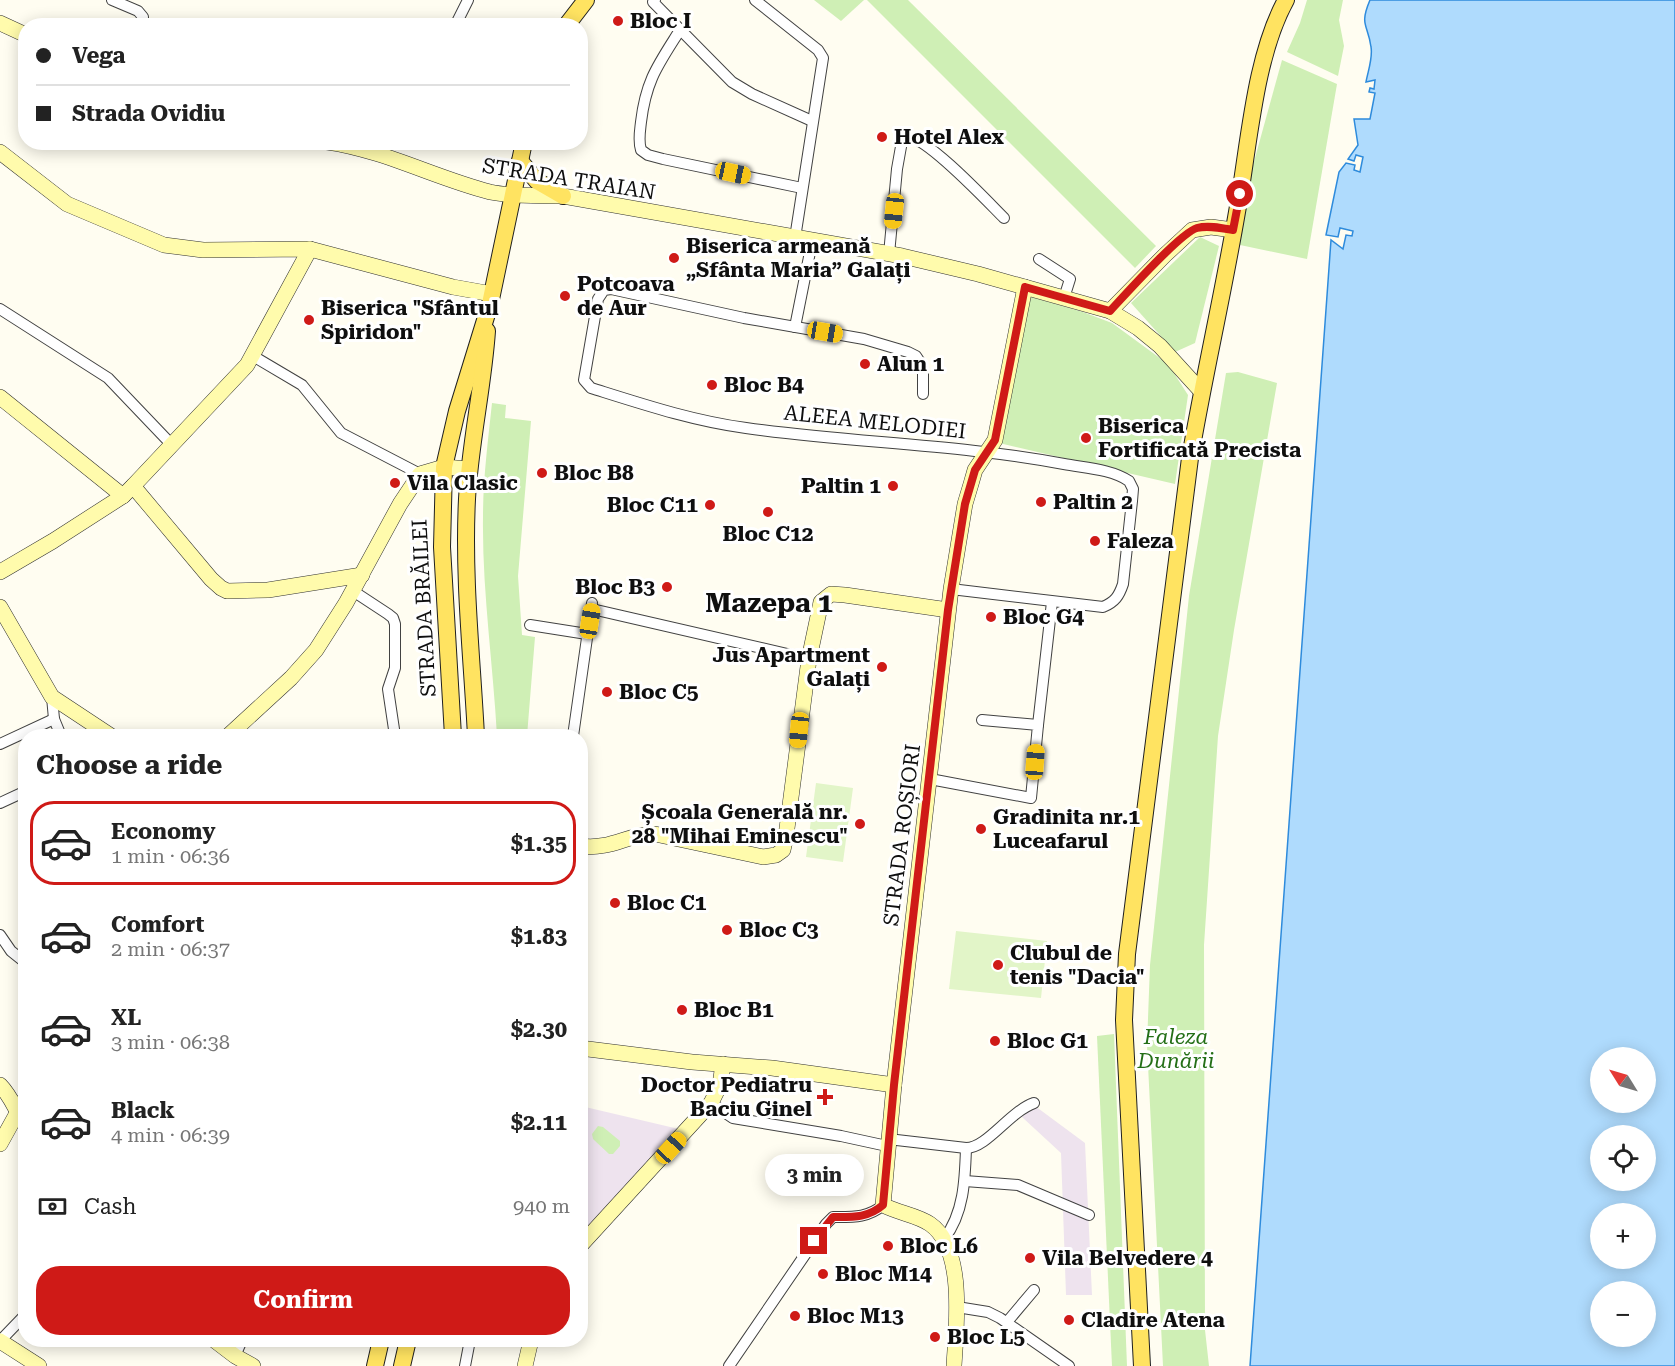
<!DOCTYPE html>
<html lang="en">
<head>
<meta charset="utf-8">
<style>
	body { margin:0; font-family:"Roboto Serif",serif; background:#f6f6f6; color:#222; height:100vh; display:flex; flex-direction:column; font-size:22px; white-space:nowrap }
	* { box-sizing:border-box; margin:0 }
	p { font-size:20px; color:#767676 }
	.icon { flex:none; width:33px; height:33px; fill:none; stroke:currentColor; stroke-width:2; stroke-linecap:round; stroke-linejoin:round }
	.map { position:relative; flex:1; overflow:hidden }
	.details { position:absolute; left:18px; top:729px; width:570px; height:618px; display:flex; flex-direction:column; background:#fff; border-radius:24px; box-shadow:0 3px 15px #0003 }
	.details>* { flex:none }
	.banner { position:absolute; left:18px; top:18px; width:570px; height:132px; border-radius:24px; box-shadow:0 3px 15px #0003; display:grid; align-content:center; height:132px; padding:0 18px; background:#fff }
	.needle { width:39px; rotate:307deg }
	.fabs { position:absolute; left:1590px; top:1047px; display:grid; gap:12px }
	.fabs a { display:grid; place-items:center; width:66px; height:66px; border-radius:50%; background:#fff; box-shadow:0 3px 15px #0003; font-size:30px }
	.end { position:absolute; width:27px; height:27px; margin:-14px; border:8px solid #cf1a17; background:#fff; box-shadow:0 0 0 3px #fff }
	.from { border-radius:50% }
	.bubble { position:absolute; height:42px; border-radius:21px; background:#fff; box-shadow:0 3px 15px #0003; font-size:20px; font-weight:700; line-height:42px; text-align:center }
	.car { position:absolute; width:18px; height:36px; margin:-18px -9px; border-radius:8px; box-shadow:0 0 4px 2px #0007; background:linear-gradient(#f5c518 24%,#345 0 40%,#f5c518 0 76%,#345 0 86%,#f5c518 0) }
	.banner b { display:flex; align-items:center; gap:21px; height:57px; font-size:22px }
	.banner b+b { border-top:2px solid #e0e0e0 }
	.banner i { width:15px; height:15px; background:#222 }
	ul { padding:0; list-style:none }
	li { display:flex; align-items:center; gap:18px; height:84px; margin:0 12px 9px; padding:0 6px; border:3px solid transparent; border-radius:24px }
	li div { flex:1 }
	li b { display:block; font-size:22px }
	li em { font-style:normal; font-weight:700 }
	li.on { border-color:#cf1a17 }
	li>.icon { width:54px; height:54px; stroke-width:1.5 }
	h2 { padding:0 18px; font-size:27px; line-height:72px }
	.pay { display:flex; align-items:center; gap:15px; height:66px; padding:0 18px; font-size:22px }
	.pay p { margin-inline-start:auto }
	.button { display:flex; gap:12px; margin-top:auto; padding:12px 18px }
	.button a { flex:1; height:69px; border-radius:24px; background:#cf1a17; color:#fff; font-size:24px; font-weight:700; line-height:69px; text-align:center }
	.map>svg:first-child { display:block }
	.industrial { fill:#eee3ee }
	.green { fill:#cfefb5 }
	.pitch { fill:#e2f5c8 }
	.water { fill:#afdbfd; stroke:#2e8bdc; stroke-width:1.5; fill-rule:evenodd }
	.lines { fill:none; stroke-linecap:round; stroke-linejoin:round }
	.street-casing { stroke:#424242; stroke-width:12 }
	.secondary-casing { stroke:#313131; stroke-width:16 }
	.primary-casing { stroke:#202020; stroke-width:18 }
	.street { stroke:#fff; stroke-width:10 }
	.secondary { stroke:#fffbac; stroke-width:15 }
	.primary { stroke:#ffe361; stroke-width:16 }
	.route { stroke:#cf1a17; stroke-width:8 }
	.poi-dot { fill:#cf1a17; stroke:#fff; stroke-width:2 }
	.labels { text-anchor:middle; stroke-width:6; stroke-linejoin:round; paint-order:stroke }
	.poi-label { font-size:21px; font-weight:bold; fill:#0f0f0f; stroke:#fff; text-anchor:start }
	.street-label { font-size:21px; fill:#0f0f0f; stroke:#fff }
	.park-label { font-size:21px; font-style:italic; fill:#246f17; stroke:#fff }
	.district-label { font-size:27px; font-weight:bold; fill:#0f0f0f; stroke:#fff }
</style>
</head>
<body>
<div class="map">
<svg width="1675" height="1366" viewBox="0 0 1675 1366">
	<rect width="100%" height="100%" fill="#fffdf1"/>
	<g class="industrial">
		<polygon points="581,1106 683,1130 581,1241"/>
		<polygon points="1035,1106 1085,1143 1092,1295 1066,1295 1061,1153 1022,1117"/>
	</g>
	<g class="green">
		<polygon points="814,0 864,0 841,21"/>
		<polygon points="867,0 908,0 1156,246 1135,268"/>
		<polygon points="1307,0 1343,0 1339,20 1344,46 1338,76 1287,52 1300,23"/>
		<polygon points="1282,60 1337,84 1307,259 1240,245 1247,187"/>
		<polygon points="1200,237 1219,246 1195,343 1175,352 1131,303"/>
		<polygon points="1028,296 1083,312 1112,323 1168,364 1188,395 1175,484 999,443"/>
		<polygon points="1238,372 1277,383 1234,630 1218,736 1204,945 1205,1330 1209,1366 1163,1366 1147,1045 1150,965 1189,596 1226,373"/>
		<path d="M 492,403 L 506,405 L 505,418 L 531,421 L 518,576 L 522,635 L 535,637 L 527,736 L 497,736 C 493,663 482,590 483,517 C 483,479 488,441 492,403 Z"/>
		<polygon points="1114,1034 1127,1366 1112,1366 1097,1036"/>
		<polygon points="598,1126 603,1127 620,1141 620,1146 613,1154 609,1154 593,1139 592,1134"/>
	</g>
	<g class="pitch">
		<polygon points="816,783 853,788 843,862 806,857"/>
		<polygon points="956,931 1047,941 1041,998 949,989"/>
	</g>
	<path class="water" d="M 1370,0 L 1675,0 L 1675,1366 L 1250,1366 L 1331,240 L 1343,249 L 1346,235 L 1352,236 L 1353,231 L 1340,228 L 1338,237 L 1326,235 L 1339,172 L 1346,163 L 1355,165 L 1354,170 L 1360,172 L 1363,157 L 1356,155 L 1354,161 L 1348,159 L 1358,145 L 1354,119 L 1370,119 L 1375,93 L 1369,92 L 1370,88 L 1374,89 L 1375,80 L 1366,82 C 1368,71 1373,58 1371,47 C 1368,24 1359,26 1370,0 ZM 1600,1058 L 1646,1058 L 1646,1102 L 1600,1102 ZM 1600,1136 L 1646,1136 L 1646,1180 L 1600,1180 ZM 1600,1214 L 1646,1214 L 1646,1258 L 1600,1258 ZM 1600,1292 L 1646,1292 L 1646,1336 L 1600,1336 Z"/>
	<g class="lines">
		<g class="street-casing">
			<g id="street">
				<polyline points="112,0 138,11 143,17 142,26"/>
				<polyline points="655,0 653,2 732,82 752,94 812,121"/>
				<polyline points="755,0 818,50 823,58 795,238"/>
				<polyline points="455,26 468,0"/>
				<path d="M 680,30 C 658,65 646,80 641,122 C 640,131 638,141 641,150 L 648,155 L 663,159 L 802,188"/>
				<path d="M 889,254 L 897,169 L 902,141 L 908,137 C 928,138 987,201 1004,218"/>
				<polyline points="1039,259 1070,279 1064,298"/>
				<polyline points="0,309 108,378 171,444"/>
				<polyline points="795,327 812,242"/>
				<polyline points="253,356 302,385 341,433 420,474"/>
				<path d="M 923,394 L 923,373 L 920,362 L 916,356 L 908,352 L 864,339 L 744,318 L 611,289 L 604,290 L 598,299 L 584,380 L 591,388 C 642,404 693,421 746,428 C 851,443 959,444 1064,464 C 1085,468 1111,469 1129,481 L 1133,489 L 1132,501 L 1123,584 C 1119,596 1115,602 1103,607 L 951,589"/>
				<polyline points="353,591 388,614 393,618 395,624 395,668 388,689 395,736"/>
				<polyline points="592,609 809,659"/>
				<polyline points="530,625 587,634"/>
				<polyline points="52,697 54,719 61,736"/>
				<polyline points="1038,725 1052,602"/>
				<polyline points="573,736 592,603"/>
				<polyline points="0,744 54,719"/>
				<polyline points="930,779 1031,798 1038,725 982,720"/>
				<polyline points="0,803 26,791"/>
				<polyline points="0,935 11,951 26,963"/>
				<polyline points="711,1103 733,1118 841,1136 887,1146"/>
				<path d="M 888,1139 L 966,1148 C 987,1148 1009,1112 1034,1103"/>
				<polyline points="965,1181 1018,1185 1089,1215"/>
				<path d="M 944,1239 C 964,1213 965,1180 966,1148"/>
				<polyline points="957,1307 988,1312 1000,1318 1069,1366"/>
				<polyline points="1007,1322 1034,1290"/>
				<polyline points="0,1341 26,1314"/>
				<polyline points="235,1356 242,1340"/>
				<polyline points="465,1366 470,1340"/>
				<path d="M 729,1366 L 826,1224 L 833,1217 C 853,1217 868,1218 883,1205"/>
			</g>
		</g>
		<g class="secondary-casing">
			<g id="secondary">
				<polyline points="0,23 26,35"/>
				<path d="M 327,142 C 384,150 435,178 490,192 C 513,197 539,195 563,196 L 902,256 L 978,274 L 1110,311 L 1138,328 L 1160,346 L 1201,391"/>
				<polyline points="0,152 67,204 164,245 203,250 310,249 453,287 492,294"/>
				<polyline points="1110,311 1165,255 1192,230 1211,227 1233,230"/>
				<polyline points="0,397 123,496"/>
				<polyline points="133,486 211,579 221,588 227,591 268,590 362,575"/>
				<polyline points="0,572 53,541 123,496 133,486 247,365 310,249"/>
				<polyline points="0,607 52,697 111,736"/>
				<polyline points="228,736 291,678 316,650 346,603 400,504 420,474 444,467 469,469"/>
				<path d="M 580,846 C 613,850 626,834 655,834 L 763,857 L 776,855 L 783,850 L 786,836 L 809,659 L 821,602 L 831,594 L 845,595 L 948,610"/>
				<polyline points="580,1048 692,1062 772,1068 894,1085 951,589 965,504 971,484 975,470 995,440 1025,287"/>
				<path d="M 0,1085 C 12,1097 16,1112 26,1126"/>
				<path d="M 894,1085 L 883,1205 C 898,1213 917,1215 930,1224 C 966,1249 956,1328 954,1366"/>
				<polyline points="0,1144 26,1097"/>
				<polyline points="580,1246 711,1103 720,1085 723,1064"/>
				<polyline points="214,1340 235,1356 253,1366"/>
				<polyline points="0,1341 39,1366"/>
				<polyline points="525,1366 531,1340"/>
			</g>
		</g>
		<g class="primary-casing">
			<g id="primary">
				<polyline points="566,26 586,0"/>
				<polyline points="520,161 537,181 563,196"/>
				<polyline points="453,736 442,547 444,467 457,411 490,304 524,142"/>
				<path d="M 476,736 C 472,658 463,578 467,499 C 470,443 483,388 487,331"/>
				<polyline points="375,1366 381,1340"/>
				<polyline points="402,1366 408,1340"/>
				<path d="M 1142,1366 L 1124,1020 L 1127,954 L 1190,458 C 1204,376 1223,294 1237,212 C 1249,147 1254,58 1286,0"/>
			</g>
		</g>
		<use href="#street" class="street"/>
		<use href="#secondary" class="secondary"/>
		<use href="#primary" class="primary"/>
	</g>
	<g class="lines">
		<path class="route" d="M 814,1241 L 833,1217 C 853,1217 868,1218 883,1205 L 894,1085 L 948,610 L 965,504 L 975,470 L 995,440 L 1025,287 L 1110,311 C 1124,296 1180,233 1197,228 C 1208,225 1222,228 1233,230 L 1240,194"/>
	</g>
	<g class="poi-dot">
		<circle cx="618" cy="21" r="6"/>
		<circle cx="882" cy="137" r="6"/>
		<circle cx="674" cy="258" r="6"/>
		<circle cx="565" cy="296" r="6"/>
		<circle cx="309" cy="320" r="6"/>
		<circle cx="865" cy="364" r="6"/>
		<circle cx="712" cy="385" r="6"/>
		<circle cx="1086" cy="438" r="6"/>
		<circle cx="542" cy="473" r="6"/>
		<circle cx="395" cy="483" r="6"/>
		<circle cx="893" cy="486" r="6"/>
		<circle cx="1041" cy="502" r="6"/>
		<circle cx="710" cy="505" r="6"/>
		<circle cx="768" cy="512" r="6"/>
		<circle cx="1095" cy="541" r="6"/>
		<circle cx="667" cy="587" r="6"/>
		<circle cx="991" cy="617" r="6"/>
		<circle cx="882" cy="667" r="6"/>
		<circle cx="607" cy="692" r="6"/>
		<circle cx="860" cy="824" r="6"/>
		<circle cx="981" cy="829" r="6"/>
		<circle cx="615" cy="903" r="6"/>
		<circle cx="727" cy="930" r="6"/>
		<circle cx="998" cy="965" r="6"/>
		<circle cx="682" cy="1010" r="6"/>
		<circle cx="995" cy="1041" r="6"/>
		<path d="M822 1088h6v6h6v6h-6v6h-6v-6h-6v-6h6z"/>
		<circle cx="888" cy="1246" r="6"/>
		<circle cx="1030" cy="1258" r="6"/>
		<circle cx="823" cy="1274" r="6"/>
		<circle cx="795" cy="1316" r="6"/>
		<circle cx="1069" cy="1320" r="6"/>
		<circle cx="935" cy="1337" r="6"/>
	</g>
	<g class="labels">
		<g class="poi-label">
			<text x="630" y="28">Bloc I</text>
			<text x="894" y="144">Hotel Alex</text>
			<text x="686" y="253">Biserica armeană<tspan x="686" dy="24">„Sfânta Maria” Galați</tspan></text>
			<text x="577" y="291">Potcoava<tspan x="577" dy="24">de Aur</tspan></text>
			<text x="321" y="315">Biserica "Sfântul<tspan x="321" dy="24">Spiridon"</tspan></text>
			<text x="877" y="371">Alun 1</text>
			<text x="724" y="392">Bloc B4</text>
			<text x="1098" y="433">Biserica<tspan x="1098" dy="24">Fortificată Precista</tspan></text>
			<text x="554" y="480">Bloc B8</text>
			<text x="407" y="490">Vila Clasic</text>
			<text x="881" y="493" text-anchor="end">Paltin 1</text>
			<text x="1053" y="509">Paltin 2</text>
			<text x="698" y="512" text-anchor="end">Bloc C11</text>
			<text x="768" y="541" text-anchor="middle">Bloc C12</text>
			<text x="1107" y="548">Faleza</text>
			<text x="655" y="594" text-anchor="end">Bloc B3</text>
			<text x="1003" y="624">Bloc G4</text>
			<text x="870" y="662" text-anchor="end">Jus Apartment<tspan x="870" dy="24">Galați</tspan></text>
			<text x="619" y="699">Bloc C5</text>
			<text x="848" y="819" text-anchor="end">Școala Generală nr.<tspan x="848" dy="24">28 "Mihai Eminescu"</tspan></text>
			<text x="993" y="824">Gradinita nr.1<tspan x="993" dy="24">Luceafarul</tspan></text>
			<text x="627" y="910">Bloc C1</text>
			<text x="739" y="937">Bloc C3</text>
			<text x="1010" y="960">Clubul de<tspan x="1010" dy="24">tenis "Dacia"</tspan></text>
			<text x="694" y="1017">Bloc B1</text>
			<text x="1007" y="1048">Bloc G1</text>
			<text x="812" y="1092" text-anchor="end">Doctor Pediatru<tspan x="812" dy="24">Baciu Ginel</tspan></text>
			<text x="900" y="1253">Bloc L6</text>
			<text x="1042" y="1265">Vila Belvedere 4</text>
			<text x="835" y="1281">Bloc M14</text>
			<text x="807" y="1323">Bloc M13</text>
			<text x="1081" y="1327">Cladire Atena</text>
			<text x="947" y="1344">Bloc L5</text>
		</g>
		<g class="street-label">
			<text transform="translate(569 179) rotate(9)" y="7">STRADA TRAIAN</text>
			<text transform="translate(875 422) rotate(6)" y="7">ALEEA MELODIEI</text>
			<text transform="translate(424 608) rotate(-93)" y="7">STRADA BRĂILEI</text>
			<text transform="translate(902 835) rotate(-83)" y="7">STRADA ROȘIORI</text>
		</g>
		<g class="park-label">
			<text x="1176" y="1044">Faleza<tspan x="1176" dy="24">Dunării</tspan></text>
		</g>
		<g class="district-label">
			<text x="769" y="612">Mazepa 1</text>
		</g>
	</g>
</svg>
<div class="fabs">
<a><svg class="needle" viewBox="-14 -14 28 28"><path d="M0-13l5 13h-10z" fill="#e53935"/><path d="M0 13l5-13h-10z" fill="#767676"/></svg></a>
<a><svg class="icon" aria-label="locate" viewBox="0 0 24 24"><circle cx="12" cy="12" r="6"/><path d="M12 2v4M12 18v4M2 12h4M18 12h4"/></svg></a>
<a>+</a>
<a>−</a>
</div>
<i class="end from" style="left:1240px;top:194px"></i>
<i class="end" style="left:814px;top:1241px"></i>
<div class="bubble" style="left:765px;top:1154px;width:99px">3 min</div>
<i class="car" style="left:733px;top:173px;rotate:102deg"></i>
<i class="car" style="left:894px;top:211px;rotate:186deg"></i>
<i class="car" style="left:825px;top:332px;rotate:100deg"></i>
<i class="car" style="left:590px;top:621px;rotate:9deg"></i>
<i class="car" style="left:799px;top:730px;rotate:186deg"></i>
<i class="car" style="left:1035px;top:762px;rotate:4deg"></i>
<i class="car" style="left:671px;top:1148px;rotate:43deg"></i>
<div class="banner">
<b><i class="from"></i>Vega</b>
<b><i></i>Strada Ovidiu</b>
</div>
<section class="details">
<h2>Choose a ride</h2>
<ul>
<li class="on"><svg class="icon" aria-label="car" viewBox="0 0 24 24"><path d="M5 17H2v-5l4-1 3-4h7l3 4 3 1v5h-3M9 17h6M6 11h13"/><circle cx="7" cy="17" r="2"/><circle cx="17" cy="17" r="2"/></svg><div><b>Economy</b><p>1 min · 06:36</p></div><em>$1.35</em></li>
<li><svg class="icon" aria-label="car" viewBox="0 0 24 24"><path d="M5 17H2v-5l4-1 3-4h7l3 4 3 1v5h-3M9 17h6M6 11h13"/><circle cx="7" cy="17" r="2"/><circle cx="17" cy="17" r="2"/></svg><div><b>Comfort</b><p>2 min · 06:37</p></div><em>$1.83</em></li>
<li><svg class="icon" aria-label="car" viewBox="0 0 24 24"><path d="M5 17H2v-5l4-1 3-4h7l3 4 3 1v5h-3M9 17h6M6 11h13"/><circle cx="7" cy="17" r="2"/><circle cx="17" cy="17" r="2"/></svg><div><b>XL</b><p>3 min · 06:38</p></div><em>$2.30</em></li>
<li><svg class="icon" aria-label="car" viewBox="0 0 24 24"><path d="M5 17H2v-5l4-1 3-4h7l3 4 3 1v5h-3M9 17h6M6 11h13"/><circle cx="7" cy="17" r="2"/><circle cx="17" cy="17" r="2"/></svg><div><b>Black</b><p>4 min · 06:39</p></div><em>$2.11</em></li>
</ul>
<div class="pay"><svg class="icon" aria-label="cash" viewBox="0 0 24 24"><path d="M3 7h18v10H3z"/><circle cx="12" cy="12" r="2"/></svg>Cash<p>940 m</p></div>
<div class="button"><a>Confirm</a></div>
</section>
</div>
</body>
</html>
